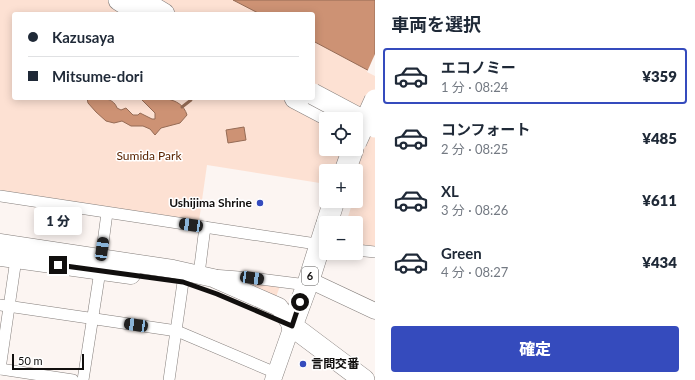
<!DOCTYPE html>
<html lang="ja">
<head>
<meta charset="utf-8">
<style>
	body { margin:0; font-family:Lato,"Noto Sans JP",sans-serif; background:#f6f6f7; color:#1f2937; height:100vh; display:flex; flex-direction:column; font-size:15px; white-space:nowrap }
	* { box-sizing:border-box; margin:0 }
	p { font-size:13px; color:#747a83 }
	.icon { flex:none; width:22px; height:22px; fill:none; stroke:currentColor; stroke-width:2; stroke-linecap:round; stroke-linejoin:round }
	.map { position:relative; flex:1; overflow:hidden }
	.sheet { display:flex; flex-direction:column; background:#fff; width:320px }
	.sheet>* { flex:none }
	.guide { position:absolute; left:12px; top:12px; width:303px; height:88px; border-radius:4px; box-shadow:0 2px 10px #0003; display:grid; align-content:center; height:88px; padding:0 16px; background:#fff }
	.buttons { position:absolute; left:319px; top:112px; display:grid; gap:8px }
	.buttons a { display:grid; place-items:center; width:44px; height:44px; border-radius:4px; background:#fff; box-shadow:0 2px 10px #0003; font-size:20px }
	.scale { position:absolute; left:12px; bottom:10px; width:72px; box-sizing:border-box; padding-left:4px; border:2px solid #110f0e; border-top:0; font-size:11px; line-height:14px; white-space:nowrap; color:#110f0e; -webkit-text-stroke:3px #fff; paint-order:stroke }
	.end { position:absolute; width:18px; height:18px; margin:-9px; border:5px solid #110f0e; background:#fff; box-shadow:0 0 0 2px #fff }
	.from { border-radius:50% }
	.bubble { position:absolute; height:28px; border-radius:4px; background:#fff; box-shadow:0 2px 10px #0003; font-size:13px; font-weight:800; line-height:28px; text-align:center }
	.car { position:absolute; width:12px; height:24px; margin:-12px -6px; border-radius:5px; box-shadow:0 0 3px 1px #0007; background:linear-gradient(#222 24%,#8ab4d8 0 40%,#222 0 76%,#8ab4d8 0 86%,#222 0) }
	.guide b { display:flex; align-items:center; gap:14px; height:38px; font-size:15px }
	.guide b+b { border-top:1px solid #e0e1e3 }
	.guide i { width:10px; height:10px; background:#1f2937 }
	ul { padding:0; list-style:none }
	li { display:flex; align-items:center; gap:12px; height:56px; margin:0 8px 6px; padding:0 8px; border:2px solid transparent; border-radius:4px }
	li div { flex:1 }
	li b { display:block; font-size:15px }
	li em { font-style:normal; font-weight:800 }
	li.active { border-color:#354bbd }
	li>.icon { width:36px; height:36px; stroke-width:1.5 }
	h2 { padding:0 16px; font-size:18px; line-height:48px }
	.action { display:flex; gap:8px; margin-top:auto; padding:8px 16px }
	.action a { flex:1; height:46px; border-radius:4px; background:#354bbd; color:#fff; font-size:16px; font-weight:800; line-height:46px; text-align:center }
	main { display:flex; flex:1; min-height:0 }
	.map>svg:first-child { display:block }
	.green { fill:#fde1d3; fill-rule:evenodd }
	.water { fill:#cd9274; stroke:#956b55 }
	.pier { fill:#fcf5f2 }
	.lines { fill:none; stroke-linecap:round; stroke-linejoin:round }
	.stream { stroke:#956b55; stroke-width:3 }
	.street-casing { stroke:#847e7b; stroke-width:12 }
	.secondary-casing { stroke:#847e7b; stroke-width:17 }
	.primary-casing { stroke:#847e7b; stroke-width:19 }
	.highway-casing { stroke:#847e7b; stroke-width:22 }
	.street { stroke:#fff; stroke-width:11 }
	.secondary { stroke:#fff; stroke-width:16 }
	.primary { stroke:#fff; stroke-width:18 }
	.highway { stroke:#fff; stroke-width:21 }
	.highway-bridge-casing { stroke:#847e7b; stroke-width:22; stroke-linecap:butt }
	.highway-bridge { stroke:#fff; stroke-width:21 }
	.route { stroke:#110f0e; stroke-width:5 }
	.poi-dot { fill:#354bbd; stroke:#fff; stroke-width:1.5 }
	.labels { text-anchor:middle; stroke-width:3; stroke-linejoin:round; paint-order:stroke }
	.shield { fill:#fff; stroke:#585756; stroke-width:1 }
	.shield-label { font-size:11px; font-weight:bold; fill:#110f0e }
	.park-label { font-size:12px; fill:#592300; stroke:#fff }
	.poi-label { font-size:12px; font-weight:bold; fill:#110f0e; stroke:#fff; text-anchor:end }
</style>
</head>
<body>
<main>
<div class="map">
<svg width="375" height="380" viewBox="0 0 375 380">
	<rect width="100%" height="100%" fill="#fcf5f2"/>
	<g class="green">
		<path d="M 0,0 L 233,0 L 260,14 L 14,14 L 14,98 L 313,98 L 313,41 L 375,74 L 375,248 L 356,246 L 356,223 L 346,223 L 353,201 L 356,201 L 356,171 L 326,171 L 326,184 L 207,165 L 199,221 L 0,192 ZM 326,119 L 356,119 L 356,149 L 326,149 Z"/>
		<polygon points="245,281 280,286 276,297 245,284"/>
	</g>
	<g class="water">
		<polygon points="233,0 375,0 375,74 313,41 313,14 260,14"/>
		<path d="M 87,98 C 97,98 113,96 117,108 L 121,110 L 126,108 L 133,115 L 138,115 L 140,113 L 152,119 L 155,119 L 155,113 L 140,98 C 156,98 181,95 187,115 L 180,123 L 161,128 L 155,135 L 150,129 L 143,126 L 131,126 L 122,121 L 114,123 L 106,121 L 96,112 L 88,103 Z"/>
		<polygon points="244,127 246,140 228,143 226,130"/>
	</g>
	<polygon class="pier" points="375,54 375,76 367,72"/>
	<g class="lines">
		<polyline class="stream" points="182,107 191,100"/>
		<g class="street-casing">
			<g id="street">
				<polyline points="0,196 323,245"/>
				<polyline points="205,227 199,274 252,278 307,285"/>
				<polyline points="356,250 375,252"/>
				<polyline points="0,305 177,331 276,373"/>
				<polyline points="0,369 16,259"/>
				<polyline points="0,369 73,380"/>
				<polyline points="83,380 100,271 101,258 107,213"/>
				<polyline points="169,380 183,282"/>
			</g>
		</g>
		<g class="secondary-casing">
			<g id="secondary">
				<polyline points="309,280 375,311"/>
				<polyline points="273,380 292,326"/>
			</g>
		</g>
		<g class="primary-casing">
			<g id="primary">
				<polyline points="0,243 173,269 213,278 279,307 292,326"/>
				<polyline points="0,257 131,275"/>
			</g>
		</g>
		<g class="highway-casing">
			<g id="highway">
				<polyline points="119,0 141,14"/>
				<polyline points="141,0 164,14"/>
				<polyline points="295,98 335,119"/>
				<polyline points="345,171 353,149"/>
				<polyline points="327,223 334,201"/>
				<polyline points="326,226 309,280 292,326 364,380"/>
			</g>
		</g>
		<use href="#street" class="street"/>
		<use href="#secondary" class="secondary"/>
		<use href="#primary" class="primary"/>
		<use href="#highway" class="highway"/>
		<g class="highway-bridge-casing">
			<g id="highway-bridge">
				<polyline points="313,94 375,127"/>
				<polyline points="356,142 375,100"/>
			</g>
		</g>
		<use href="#highway-bridge" class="highway-bridge"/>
	</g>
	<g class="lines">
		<polyline class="route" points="58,265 183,282 217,294 292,326 300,302"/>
	</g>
	<g class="poi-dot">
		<circle cx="260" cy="203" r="4"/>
		<circle cx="303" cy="364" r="4"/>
	</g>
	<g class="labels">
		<rect class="shield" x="302" y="267" width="16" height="18" rx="3"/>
		<g class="shield-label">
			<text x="310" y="280">6</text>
		</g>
		<g class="park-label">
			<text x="149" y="160">Sumida Park</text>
		</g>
		<g class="poi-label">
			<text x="252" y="207">Ushijima Shrine</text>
			<text x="311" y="368" text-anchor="start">言問交番</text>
		</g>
	</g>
</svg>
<div class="buttons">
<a><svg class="icon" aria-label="locate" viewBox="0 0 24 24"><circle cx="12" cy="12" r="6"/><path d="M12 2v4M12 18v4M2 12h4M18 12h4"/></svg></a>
<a>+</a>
<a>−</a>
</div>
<div class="scale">50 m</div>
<i class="end from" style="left:300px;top:302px"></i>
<i class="end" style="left:58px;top:265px"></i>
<div class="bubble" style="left:34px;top:207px;width:48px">1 分</div>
<i class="car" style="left:191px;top:225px;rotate:278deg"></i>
<i class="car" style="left:102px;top:249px;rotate:8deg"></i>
<i class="car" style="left:252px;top:278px;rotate:98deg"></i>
<i class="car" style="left:136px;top:325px;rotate:278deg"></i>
<div class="guide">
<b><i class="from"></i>Kazusaya</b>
<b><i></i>Mitsume-dori</b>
</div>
</div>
<section class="sheet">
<h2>車両を選択</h2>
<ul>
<li class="active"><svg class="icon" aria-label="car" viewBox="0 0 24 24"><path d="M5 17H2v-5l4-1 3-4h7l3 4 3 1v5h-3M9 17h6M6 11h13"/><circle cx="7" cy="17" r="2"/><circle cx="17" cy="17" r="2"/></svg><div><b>エコノミー</b><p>1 分 · 08:24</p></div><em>¥359</em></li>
<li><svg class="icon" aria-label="car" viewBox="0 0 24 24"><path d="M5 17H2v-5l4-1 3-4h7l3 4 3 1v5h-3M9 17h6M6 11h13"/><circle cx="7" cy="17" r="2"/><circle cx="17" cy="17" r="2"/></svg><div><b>コンフォート</b><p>2 分 · 08:25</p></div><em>¥485</em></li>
<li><svg class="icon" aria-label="car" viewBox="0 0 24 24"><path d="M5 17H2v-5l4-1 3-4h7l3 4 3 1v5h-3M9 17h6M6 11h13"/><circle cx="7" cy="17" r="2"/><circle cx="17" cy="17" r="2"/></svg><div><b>XL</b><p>3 分 · 08:26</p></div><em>¥611</em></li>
<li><svg class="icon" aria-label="car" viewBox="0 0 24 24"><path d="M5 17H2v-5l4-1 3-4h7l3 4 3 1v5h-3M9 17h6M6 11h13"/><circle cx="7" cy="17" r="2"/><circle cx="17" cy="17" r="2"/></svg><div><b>Green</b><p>4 分 · 08:27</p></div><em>¥434</em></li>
</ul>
<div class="action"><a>確定</a></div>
</section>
</main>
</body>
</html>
